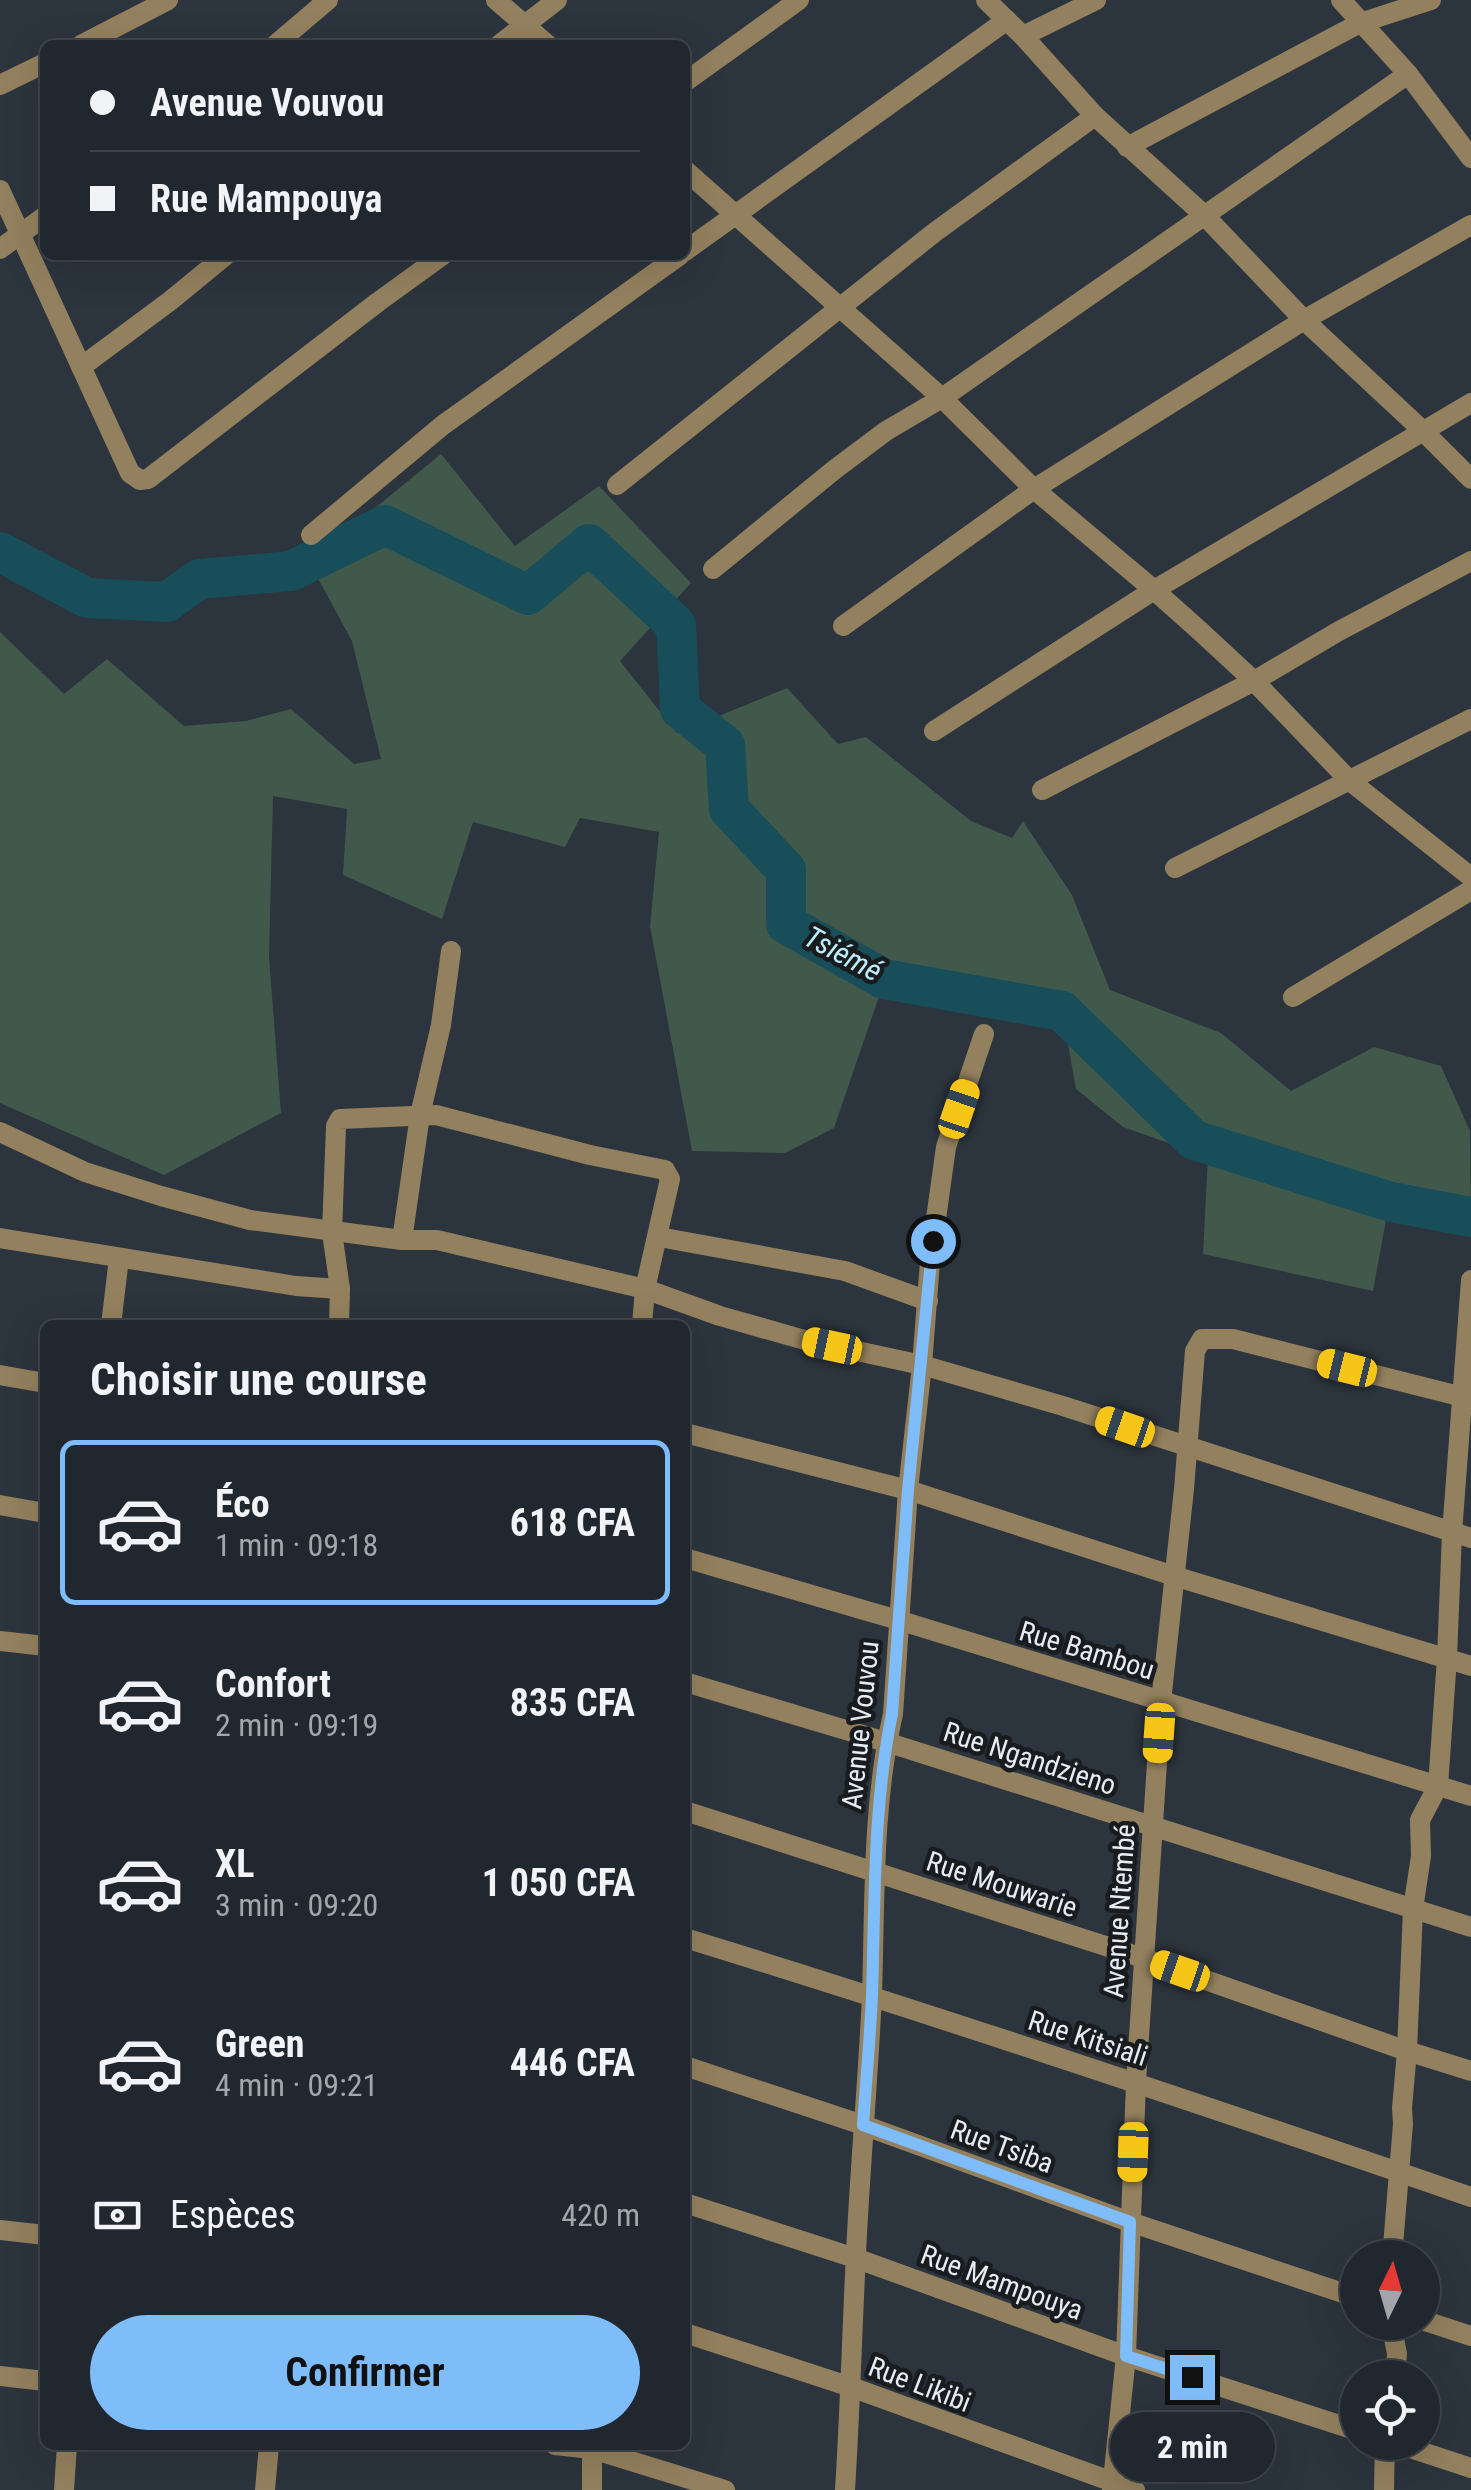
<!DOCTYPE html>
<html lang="fr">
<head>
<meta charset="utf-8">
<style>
	body { margin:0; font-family:"Roboto Condensed",sans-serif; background:#292f36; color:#f1f3f6; height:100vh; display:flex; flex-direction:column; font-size:38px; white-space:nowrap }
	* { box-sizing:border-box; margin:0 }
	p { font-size:32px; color:#a2a5aa }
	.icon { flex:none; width:55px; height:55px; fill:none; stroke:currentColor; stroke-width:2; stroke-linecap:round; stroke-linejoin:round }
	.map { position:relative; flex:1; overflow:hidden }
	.details { position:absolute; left:40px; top:1320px; width:650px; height:1130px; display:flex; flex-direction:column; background:#21272e; border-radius:15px; box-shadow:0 10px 40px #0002,0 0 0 2px #3e444a }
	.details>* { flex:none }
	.hud { position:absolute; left:40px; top:40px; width:650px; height:220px; border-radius:15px; box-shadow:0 10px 40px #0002,0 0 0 2px #3e444a; display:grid; align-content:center; height:220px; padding:0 50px; background:#21272e }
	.needle { width:65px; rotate:5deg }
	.buttons { position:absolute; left:1340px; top:2240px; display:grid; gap:20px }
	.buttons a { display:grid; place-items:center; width:100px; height:100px; border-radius:50%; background:#21272e; box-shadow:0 10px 40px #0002,0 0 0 2px #3e444a; font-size:50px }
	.end { position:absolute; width:45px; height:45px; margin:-22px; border:12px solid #7fbdfa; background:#111; box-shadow:0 0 0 5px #111 }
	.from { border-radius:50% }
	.bubble { position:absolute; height:70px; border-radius:35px; background:#21272e; box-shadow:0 10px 40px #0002,0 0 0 2px #3e444a; font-size:32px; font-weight:700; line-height:70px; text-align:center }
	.car { position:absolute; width:30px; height:60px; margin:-30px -15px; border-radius:12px; box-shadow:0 0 8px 2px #0007; background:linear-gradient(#f5c518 24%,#345 0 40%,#f5c518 0 76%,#345 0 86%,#f5c518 0) }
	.hud b { display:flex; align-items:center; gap:35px; height:95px; font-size:38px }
	.hud b+b { border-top:2px solid #3e444a }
	.hud i { width:25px; height:25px; background:#f1f3f6 }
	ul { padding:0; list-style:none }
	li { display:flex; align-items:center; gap:30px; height:165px; margin:0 20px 15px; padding:0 30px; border:5px solid transparent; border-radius:15px }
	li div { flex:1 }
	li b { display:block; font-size:38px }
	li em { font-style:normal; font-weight:700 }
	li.current { border-color:#7fbdfa }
	li>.icon { width:90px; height:90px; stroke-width:1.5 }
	h2 { padding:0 50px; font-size:45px; line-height:120px }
	.pay { display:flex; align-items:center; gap:25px; height:110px; padding:0 50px; font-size:38px }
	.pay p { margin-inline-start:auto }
	.button { display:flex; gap:20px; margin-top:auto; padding:20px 50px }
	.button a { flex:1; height:115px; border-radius:60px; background:#7fbdfa; color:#111; font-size:40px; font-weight:700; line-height:115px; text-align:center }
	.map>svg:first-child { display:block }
	.green { fill:#40594a }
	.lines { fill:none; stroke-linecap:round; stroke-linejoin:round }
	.river { stroke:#174e5a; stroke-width:40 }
	.minor { stroke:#93805e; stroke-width:20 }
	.route { stroke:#7fbdfa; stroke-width:12 }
	.labels { text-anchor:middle; stroke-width:9; stroke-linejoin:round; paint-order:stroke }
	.street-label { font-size:28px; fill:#e6ecf1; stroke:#181c1f }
	.water-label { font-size:30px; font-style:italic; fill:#bdeefb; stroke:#181c1f }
</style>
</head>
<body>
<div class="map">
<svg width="1471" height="2490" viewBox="0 0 1471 2490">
	<rect width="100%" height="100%" fill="#2c343d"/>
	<polygon class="green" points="441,454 515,546 599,486 691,583 620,661 677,733 787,688 838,744 866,737 971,821 1012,838 1023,821 1072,895 1110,990 1221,1033 1291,1091 1374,1047 1441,1066 1470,1131 1471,1228 1388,1209 1373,1291 1203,1254 1208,1157 1123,1127 1076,1089 1062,1011 885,979 834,1128 785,1153 692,1151 650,926 659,832 580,818 565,847 473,822 442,919 343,875 347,809 273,796 269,957 281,1113 164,1175 0,1103 0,632 64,694 107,659 184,726 246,721 291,709 354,764 381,759 352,641 309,562"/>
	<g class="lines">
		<polyline class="river" points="0,552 87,598 167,602 199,579 291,571 385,525 528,595 589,544 676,625 680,709 725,745 729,809 786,870 786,924 884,979 1062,1011 1194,1140 1391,1202 1471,1217"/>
		<g class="minor">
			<polyline points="496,0 548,45"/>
			<polyline points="986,0 1023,36 1095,116 1204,215 1304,320 1422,430 1471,479"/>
			<polyline points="1341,0 1408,74 1471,158"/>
			<polyline points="1023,36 1096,0"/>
			<polyline points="81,45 168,0"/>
			<polyline points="275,45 328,0"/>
			<polyline points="499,45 557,0"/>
			<polyline points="685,82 799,0"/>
			<polyline points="0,85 45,63"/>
			<polyline points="1127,147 1360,23 1431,0"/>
			<polyline points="685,170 942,398 1034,489 1154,590 1200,631 1254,681 1350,781 1471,877"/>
			<polyline points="0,190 130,473 140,480 148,479 378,302 443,255"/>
			<polyline points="0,249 45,216"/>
			<polyline points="685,251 1007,20"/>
			<polyline points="81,367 170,301 226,255"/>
			<polyline points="617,485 935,232 1095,116"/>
			<polyline points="311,535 443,425 680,255"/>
			<polyline points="713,569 834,470 886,431 942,398 1408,74"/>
			<polyline points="843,626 1034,489 1304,320 1471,225"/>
			<polyline points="934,731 1154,590 1471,403"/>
			<polyline points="1042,790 1254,681 1339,631 1471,561"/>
			<polyline points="1175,868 1471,719"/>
			<polyline points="1293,997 1471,890"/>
			<polyline points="0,1132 85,1172 161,1196 250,1220 402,1240 437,1240 645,1289 720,1316 801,1339 922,1365 1063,1406 1471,1538"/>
			<polyline points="659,1237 845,1271 928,1301"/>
			<polyline points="0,1238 296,1286 340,1289"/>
			<polyline points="402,1240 420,1115 441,1025 451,951"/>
			<polyline points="111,1325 119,1258"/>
			<polyline points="339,1325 340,1289 332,1232 336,1126 340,1119 436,1115 590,1155 665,1170 670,1179 645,1289 642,1325"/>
			<polyline points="0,1375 45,1383"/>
			<polyline points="685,1433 908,1490 1174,1576 1471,1666"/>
			<polyline points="0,1505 45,1513"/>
			<polyline points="685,1558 898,1620 1471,1796"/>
			<polyline points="0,1641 45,1646"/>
			<polyline points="685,1682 886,1742 1471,1927"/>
			<polyline points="685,1811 1143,1958 1407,2051 1471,2071"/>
			<path d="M 685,1938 C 949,2019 1210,2107 1471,2197"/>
			<polyline points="685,2066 863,2125 1130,2222 1358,2298"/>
			<polyline points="685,2203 855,2258 1126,2356 1358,2431"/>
			<polyline points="0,2230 45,2235"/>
			<polyline points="1392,2258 1403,2124 1402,2108 1407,2051 1413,1909 1421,1856 1420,1820 1438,1786 1447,1658 1452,1533 1471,1280"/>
			<polyline points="1422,2320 1471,2336"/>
			<polyline points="1391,2322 1397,2354 1395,2378"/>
			<polyline points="685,2333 851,2387 1135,2490"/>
			<polyline points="0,2376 45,2381"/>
			<polyline points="1392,2442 1471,2468"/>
			<polyline points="555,2445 592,2449 725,2490"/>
			<polyline points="64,2490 67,2445"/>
			<polyline points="265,2490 269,2445"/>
			<polyline points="592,2490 592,2445"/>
			<path d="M 845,2490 C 850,2411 852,2333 856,2254 C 860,2167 868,2081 872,1995 C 875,1901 872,1806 893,1714 L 908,1490 L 922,1365 L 930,1262 L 946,1147 L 984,1034"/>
			<polyline points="1112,2490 1126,2356 1136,2082 1161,1702 1184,1489 1195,1351 1202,1339 1233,1339 1471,1399"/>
			<polyline points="1384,2490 1385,2442"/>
		</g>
	</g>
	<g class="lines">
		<path class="route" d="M 933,1241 L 908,1490 L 892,1714 C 873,1806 875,1901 872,1995 C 870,2039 866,2082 863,2125 L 1130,2222 L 1126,2356 L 1192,2377"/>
	</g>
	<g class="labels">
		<g class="street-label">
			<text transform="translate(1087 1650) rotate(17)" y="10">Rue Bambou</text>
			<text transform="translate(860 1725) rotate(-84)" y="10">Avenue Vouvou</text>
			<text transform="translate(1030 1758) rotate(18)" y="10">Rue Ngandzieno</text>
			<text transform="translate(1002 1884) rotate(18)" y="10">Rue Mouwarie</text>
			<text transform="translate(1119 1911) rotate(-86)" y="10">Avenue Ntembé</text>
			<text transform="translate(1088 2038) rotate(18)" y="10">Rue Kitsiali</text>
			<text transform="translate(1002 2146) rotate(20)" y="10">Rue Tsiba</text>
			<text transform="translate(1002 2282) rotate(20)" y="10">Rue Mampouya</text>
			<text transform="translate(920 2384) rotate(21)" y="10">Rue Likibi</text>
		</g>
		<g class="water-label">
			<text transform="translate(843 954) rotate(28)" y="10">Tsiémé</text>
		</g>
	</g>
</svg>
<div class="buttons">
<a><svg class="needle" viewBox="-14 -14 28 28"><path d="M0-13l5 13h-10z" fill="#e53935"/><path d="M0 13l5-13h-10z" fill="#a2a5aa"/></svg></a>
<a><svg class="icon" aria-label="locate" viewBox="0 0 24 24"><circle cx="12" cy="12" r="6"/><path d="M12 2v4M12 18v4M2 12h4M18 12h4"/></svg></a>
</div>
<i class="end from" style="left:933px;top:1241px"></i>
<i class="end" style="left:1192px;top:2377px"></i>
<div class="bubble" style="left:1110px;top:2412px;width:165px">2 min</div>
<i class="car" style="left:959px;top:1109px;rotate:19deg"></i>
<i class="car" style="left:832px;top:1346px;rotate:282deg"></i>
<i class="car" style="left:1347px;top:1368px;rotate:284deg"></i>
<i class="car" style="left:1125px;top:1427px;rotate:289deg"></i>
<i class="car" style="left:1159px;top:1733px;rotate:184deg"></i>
<i class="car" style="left:1180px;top:1971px;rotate:289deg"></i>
<i class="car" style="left:1133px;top:2152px;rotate:182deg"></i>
<div class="hud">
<b><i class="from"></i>Avenue Vouvou</b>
<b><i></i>Rue Mampouya</b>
</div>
<section class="details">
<h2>Choisir une course</h2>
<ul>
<li class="current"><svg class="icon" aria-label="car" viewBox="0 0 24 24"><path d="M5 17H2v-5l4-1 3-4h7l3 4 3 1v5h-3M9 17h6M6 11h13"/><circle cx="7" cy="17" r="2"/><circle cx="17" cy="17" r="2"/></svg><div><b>Éco</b><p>1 min · 09:18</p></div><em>618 CFA</em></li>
<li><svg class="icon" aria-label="car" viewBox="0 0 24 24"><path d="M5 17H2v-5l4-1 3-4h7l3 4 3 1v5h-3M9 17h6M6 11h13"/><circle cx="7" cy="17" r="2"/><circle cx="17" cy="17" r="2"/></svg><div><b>Confort</b><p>2 min · 09:19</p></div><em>835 CFA</em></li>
<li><svg class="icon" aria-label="car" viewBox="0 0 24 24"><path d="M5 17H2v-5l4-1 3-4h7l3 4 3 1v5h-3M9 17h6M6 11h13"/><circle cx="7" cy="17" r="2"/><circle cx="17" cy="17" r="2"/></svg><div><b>XL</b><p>3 min · 09:20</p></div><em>1 050 CFA</em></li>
<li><svg class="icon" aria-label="car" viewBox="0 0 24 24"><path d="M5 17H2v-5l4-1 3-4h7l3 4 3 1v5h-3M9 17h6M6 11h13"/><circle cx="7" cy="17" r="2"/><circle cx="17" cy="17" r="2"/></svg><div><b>Green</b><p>4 min · 09:21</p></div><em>446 CFA</em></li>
</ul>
<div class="pay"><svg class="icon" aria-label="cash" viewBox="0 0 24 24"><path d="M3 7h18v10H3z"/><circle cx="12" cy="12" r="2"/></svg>Espèces<p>420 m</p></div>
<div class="button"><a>Confirmer</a></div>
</section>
</div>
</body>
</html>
